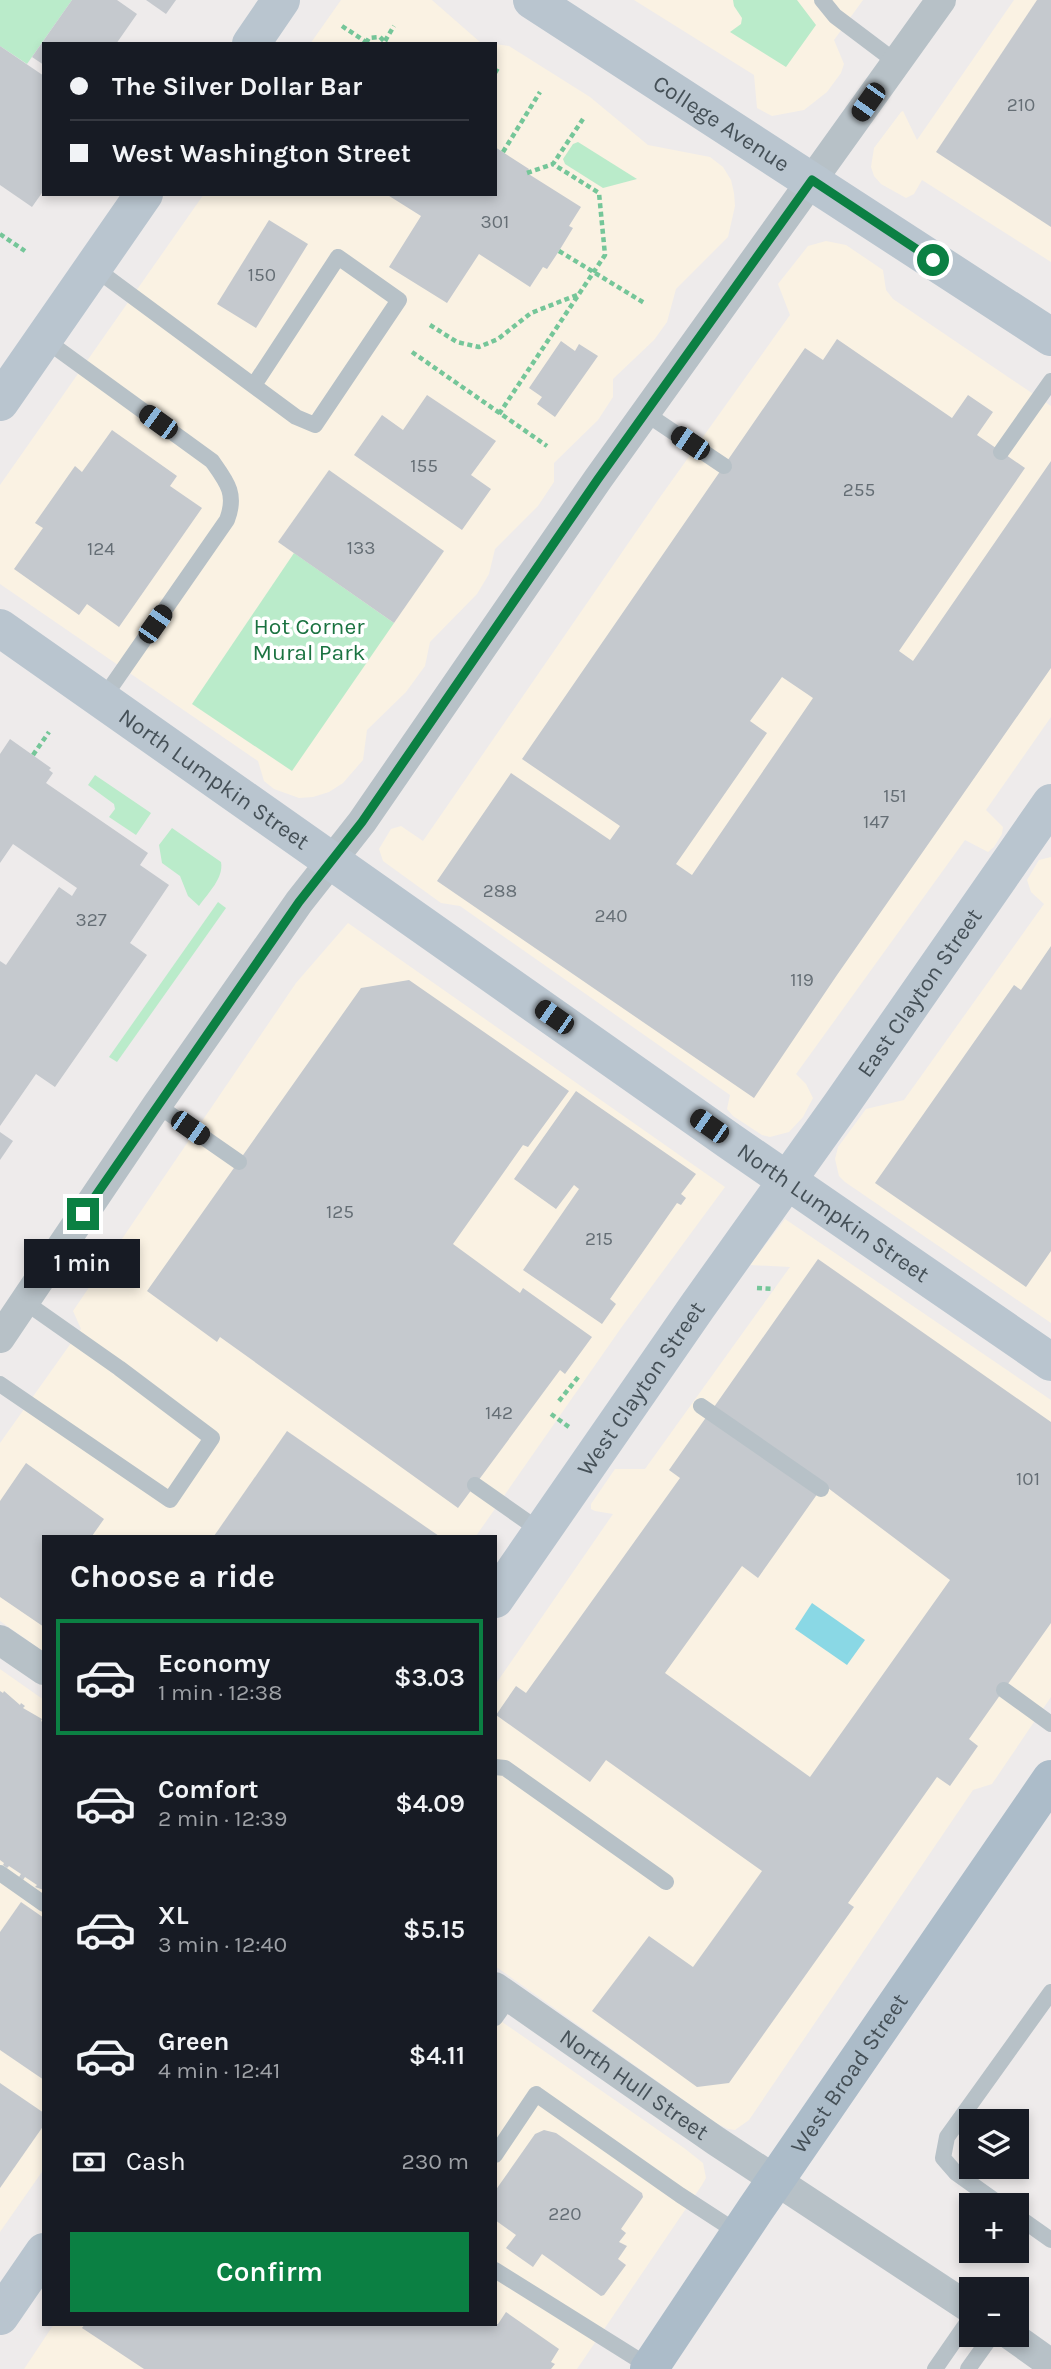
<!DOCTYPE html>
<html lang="en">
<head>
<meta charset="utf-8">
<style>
	body { margin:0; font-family:Karla,sans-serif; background:#242831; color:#f1f3f6; height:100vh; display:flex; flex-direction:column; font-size:26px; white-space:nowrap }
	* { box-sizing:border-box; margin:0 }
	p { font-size:23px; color:#9ea1a6 }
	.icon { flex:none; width:38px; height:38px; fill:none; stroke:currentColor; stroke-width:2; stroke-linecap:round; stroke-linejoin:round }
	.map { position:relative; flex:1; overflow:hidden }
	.panel { position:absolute; left:42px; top:1535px; width:455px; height:791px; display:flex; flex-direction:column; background:#171b24; border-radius:0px; box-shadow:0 4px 10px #0003 }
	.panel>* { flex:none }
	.banner { position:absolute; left:42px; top:42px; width:455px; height:154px; border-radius:0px; box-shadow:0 4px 10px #0003; display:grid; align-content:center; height:154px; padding:0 28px; background:#171b24 }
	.buttons { position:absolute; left:959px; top:2109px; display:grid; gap:14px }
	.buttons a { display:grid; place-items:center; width:70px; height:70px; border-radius:0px; background:#171b24; box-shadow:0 4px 10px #0003; font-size:35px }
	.end { position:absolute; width:32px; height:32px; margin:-16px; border:9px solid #0b8043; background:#fff; box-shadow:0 0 0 4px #fff }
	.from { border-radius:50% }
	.bubble { position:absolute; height:49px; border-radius:0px; background:#171b24; box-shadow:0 4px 10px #0003; font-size:23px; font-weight:600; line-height:49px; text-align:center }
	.car { position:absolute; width:21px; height:42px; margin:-21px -10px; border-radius:9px; box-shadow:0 0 5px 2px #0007; background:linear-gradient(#222 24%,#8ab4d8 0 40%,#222 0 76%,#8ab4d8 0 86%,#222 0) }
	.banner b { display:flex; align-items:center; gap:24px; height:66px; font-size:26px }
	.banner b+b { border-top:2px solid #363941 }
	.banner i { width:18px; height:18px; background:#f1f3f6 }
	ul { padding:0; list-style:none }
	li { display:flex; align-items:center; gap:21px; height:116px; margin:0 14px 10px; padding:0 14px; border:4px solid transparent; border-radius:0px }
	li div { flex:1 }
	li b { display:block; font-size:26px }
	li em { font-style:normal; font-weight:600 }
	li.on { border-color:#0b8043 }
	li>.icon { width:63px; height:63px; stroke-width:1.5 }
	h2 { padding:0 28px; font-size:32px; line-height:84px }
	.pay { display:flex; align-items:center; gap:18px; height:77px; padding:0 28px; font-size:26px }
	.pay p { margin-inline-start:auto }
	.action { display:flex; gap:14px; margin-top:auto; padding:14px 28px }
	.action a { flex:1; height:80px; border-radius:0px; background:#0b8043; color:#fff; font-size:28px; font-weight:600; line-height:80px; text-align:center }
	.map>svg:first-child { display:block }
	.commercial { fill:#faf2e3 }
	.green { fill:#baebca }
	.water { fill:#8ad8e5 }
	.building { fill:#c5c9ce; fill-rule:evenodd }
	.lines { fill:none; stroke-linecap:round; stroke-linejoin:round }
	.path { stroke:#75c699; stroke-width:4.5; stroke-dasharray:5 3.5; stroke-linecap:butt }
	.lane { stroke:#b7c1c7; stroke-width:16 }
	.street { stroke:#b7c1c7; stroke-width:30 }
	.secondary { stroke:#b9c5cf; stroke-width:38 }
	.primary { stroke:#acbcc9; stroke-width:38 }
	.route { stroke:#0b8043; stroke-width:9 }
	.labels { text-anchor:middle; stroke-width:7; stroke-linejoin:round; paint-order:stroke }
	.number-label { font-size:19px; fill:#656e75 }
	.street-label { font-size:23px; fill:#455057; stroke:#fff }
	.park-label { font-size:23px; fill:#1b7341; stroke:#fff }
</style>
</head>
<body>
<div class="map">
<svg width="1051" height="2369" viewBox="0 0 1051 2369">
	<rect width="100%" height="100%" fill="#eeebeb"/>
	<g class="commercial">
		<polygon points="341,0 432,0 480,42 491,44 310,44"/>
		<polygon points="634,0 863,0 834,40 844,64 841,73 827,92 804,110 772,116 757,108 754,75"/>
		<polygon points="1014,0 1051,0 1051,262 922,180 914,194 906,198 881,184 874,176 871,167 874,148 901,112 903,111 917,140"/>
		<polygon points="495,44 509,46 590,97 648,145 710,157 723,167 731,180 734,193 735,206 728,237 676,289 667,322 654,340 613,379 613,397 598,420 554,463 554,482 538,506 495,549 489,574 477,594 430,642 425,666 406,692 367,730 363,760 343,783 329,792 313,797 299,798 274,789 264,781 258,761 0,584 0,485 204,194 495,194"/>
		<polygon points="826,241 846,245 883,270 886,290 893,299 1051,406 1051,717 986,810 1003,827 1002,834 994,847 988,852 965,840 796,1074 806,1084 813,1098 803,1117 789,1132 770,1137 762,1135 733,1116 727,1109 730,1095 460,906 441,903 383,861 379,849 391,829 401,826 423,841 658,500 790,315 778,284 808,246"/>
		<polygon points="1051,857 1051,1323 845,1182 839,1176 835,1159 838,1147 866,1109 904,1100 1044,904 1031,892 1027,880 1039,860"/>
		<polygon points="348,923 725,1187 621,1328 476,1536 44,1536 44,1652 0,1621 0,1443 81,1329 73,1311 296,983"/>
		<polygon points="785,1219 1051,1400 1051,1697 992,1784 973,1790 749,2120 735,2130 728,2129 716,2123 495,1966 495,1685 613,1514 595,1511 591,1509 591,1504 615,1469 645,1469 790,1267 750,1265"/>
		<polygon points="0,1669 44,1700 44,2169 0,2232"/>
		<polygon points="495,2017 684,2148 703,2163 706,2178 702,2185 577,2369 24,2369 54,2324 495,2324"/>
	</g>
	<g class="green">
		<polygon points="0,0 72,0 27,64 0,46"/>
		<polygon points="733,0 797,0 816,25 786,67 730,32 741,24 742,18 734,6"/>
		<polygon points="578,142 637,179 603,188 565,164 563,159 573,144"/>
		<polygon points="294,553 394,623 292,771 192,704"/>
		<polygon points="95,775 151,813 136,835 109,817 115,809 114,804 88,785"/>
		<path d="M 172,828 L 221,862 C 224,878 208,893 199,906 L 188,896 L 180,876 L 162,863 L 159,845 Z"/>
		<polygon points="218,902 226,908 117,1062 109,1057"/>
	</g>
	<polygon class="water" points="812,1603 865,1640 847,1665 795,1629"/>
	<g class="building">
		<polygon points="72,0 117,0 137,14 116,44 44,44 44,65 32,57"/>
		<polygon points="146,0 176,0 166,14"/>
		<polygon points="1037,0 1051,0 1051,227 936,152"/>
		<polygon points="0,46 44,76 44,190 32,207 0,185"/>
		<polygon points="495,147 529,169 527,173 581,207 569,226 573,228 559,251 547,269 543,267 530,287 479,254 447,303 389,267 421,216 386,194 495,194"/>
		<polygon points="269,220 308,244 256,328 217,304"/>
		<path d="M 837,339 L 952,418 L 968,395 L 993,412 L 977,435 L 1025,468 L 899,651 L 913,661 L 1051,461 L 1051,668 L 837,975 L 754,1098 L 437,881 L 511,773 L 610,840 L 620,826 L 522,759 L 805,348 L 823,360 ZM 782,677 L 813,698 L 692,875 L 676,864 L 767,733 L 750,721 Z"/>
		<polygon points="561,341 575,351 579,344 598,356 555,417 537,404 542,397 529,388"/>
		<polygon points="427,395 496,441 471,475 491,489 462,530 354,455 382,415 403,430"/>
		<polygon points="112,430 177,476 170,486 202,508 119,627 87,604 79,615 14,569 43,528 35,523 75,466 82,472"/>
		<polygon points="329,470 444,551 394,623 278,542"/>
		<polygon points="10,739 51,768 49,770 53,773 46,783 148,853 140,865 169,885 130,943 147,955 55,1087 36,1074 0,1126 0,961 6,965 59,887 72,896 77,888 13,844 0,863 0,754"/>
		<polygon points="1051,946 1051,1251 1026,1287 875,1183 1014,985 1021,990"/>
		<polygon points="409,980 569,1091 528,1147 523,1145 453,1244 520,1293 523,1288 592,1337 565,1374 560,1370 458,1508 220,1337 217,1342 147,1291 361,988"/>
		<polygon points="576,1091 696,1174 681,1194 686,1198 681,1205 677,1203 610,1299 616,1304 602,1324 523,1270 579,1189 574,1185 556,1209 514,1179"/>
		<polygon points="0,1132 13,1141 0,1160"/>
		<polygon points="818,1259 1051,1422 1051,1623 969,1739 978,1746 950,1786 937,1777 848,1903 854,1907 729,2083 697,2087 592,2011 649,1936 693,1967 762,1871 606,1760 590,1782 496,1715 516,1686 526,1693 680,1478 669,1470 707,1416 818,1493 758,1578 742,1566 665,1673 810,1777 950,1580 824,1485 714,1407"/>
		<polygon points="287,1431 439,1536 214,1536"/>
		<polygon points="26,1463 104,1519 92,1536 44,1536 44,1627 0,1597 0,1501"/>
		<polygon points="0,1691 3,1693 4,1691 20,1705 21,1703 25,1706 23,1708 42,1719 41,1721 44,1723 44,1890 35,1887 37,1885 25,1877 23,1880 19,1877 21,1874 9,1866 7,1868 3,1865 4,1863 0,1860"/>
		<polygon points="21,1902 44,1918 44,2080 0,2050 0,1932"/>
		<polygon points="0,2083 44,2113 44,2125 0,2188"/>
		<polygon points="544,2130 556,2133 642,2193 643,2197 621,2229 626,2233 619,2242 627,2246 618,2259 626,2265 604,2295 601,2296 542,2254 533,2267 506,2248 516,2235 495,2220 495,2191 535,2134"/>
		<polygon points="506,2312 559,2349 551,2362 555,2364 551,2369 144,2369 82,2328 85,2324 498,2324"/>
	</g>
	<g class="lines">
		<g class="path">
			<polyline points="342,26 366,42"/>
			<polyline points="385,41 394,26"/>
			<polyline points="366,43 369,38 380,37 387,44"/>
			<polyline points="495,73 499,66"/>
			<polyline points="503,152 540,92"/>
			<polyline points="527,173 553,164"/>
			<polyline points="0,234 25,251"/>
			<polyline points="559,251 646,304"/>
			<polyline points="430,325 457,342 479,347 498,339 531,313 577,295"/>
			<polyline points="412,352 547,446"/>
			<polyline points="499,414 605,255 599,193 553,164 583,119"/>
			<polyline points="33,755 49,732"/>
			<polyline points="757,1288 774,1289"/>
			<polyline points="559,1401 579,1376"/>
			<polyline points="551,1414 569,1427"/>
		</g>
		<g class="lane">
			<polyline points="822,0 835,16 896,62"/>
			<polyline points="93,267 296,417 315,425 399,300 338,257 254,385"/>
			<path d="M 44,339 L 212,461 C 227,482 237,494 227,520 L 102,700"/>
			<polyline points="645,413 724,466"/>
			<polyline points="1001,452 1051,381"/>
			<polyline points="157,1105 239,1162"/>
			<polyline points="0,1384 170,1500 212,1438 119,1368 25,1302"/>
			<polyline points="701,1406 821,1489"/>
			<polyline points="475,1485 542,1532"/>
			<polyline points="1004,1690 1051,1724"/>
			<polyline points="495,1767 505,1768 666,1882"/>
			<polyline points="0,1873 44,1904"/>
			<polyline points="495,2018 510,1997"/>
			<polyline points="495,2155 536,2094 680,2195 740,2234"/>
			<polyline points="1001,2205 956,2173 943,2158 947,2137 1051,1992"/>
			<polyline points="1017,2216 1051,2240"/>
			<polyline points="495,2270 650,2367"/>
			<polyline points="935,2369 971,2317"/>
			<polyline points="968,2369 993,2334"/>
		</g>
		<g class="street">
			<polyline points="0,1338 157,1105 299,902 362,822 598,479 941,0"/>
			<polyline points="0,1640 44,1670"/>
			<path id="s1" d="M 495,1987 L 716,2141 L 971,2309"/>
			<polyline points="1009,2334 1051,2364"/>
		</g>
		<g class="secondary">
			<path id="s2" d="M 532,0 L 1051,337"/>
			<polyline points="251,44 281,0"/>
			<polyline points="0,402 144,194"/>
			<path id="s3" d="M 0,628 L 731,1142 L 1051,1362"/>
			<path id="s4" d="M 495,1599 L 697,1307 L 841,1105 L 1051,803"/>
			<polyline points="0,2316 44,2252"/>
		</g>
		<path class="primary" id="s5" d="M 649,2369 L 755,2210 L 1051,1779"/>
	</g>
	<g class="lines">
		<polyline class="route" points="83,1214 299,902 362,822 598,479 812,180 933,260"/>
	</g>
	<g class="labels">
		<g class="number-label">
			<text x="1021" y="111">210</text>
			<text x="495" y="228">301</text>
			<text x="262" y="281">150</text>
			<text x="424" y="472">155</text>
			<text x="859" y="496">255</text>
			<text x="361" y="554">133</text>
			<text x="101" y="555">124</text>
			<text x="895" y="802">151</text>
			<text x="876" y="828">147</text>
			<text x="500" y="897">288</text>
			<text x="611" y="922">240</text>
			<text x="91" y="926">327</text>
			<text x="802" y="986">119</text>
			<text x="340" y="1218">125</text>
			<text x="599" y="1245">215</text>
			<text x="499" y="1419">142</text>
			<text x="1028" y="1485">101</text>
			<text x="565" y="2220">220</text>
		</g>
		<g class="street-label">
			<text dy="8" stroke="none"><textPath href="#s2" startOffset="226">College Avenue</textPath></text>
			<text dy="8" stroke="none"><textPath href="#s3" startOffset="262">North Lumpkin Street</textPath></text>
			<text dy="8" stroke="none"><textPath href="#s4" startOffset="740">East Clayton Street</textPath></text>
			<text dy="8" stroke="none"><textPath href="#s3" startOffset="1018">North Lumpkin Street</textPath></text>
			<text dy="8" stroke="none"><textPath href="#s4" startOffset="256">West Clayton Street</textPath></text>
			<text dy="8" stroke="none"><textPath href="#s5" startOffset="357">West Broad Street</textPath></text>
			<text dy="8" stroke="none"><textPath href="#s1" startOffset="170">North Hull Street</textPath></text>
		</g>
		<g class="park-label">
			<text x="309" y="634">Hot Corner<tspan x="309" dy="26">Mural Park</tspan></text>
		</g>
	</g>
</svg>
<div class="buttons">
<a><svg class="icon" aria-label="layers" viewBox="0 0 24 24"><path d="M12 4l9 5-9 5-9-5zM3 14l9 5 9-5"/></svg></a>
<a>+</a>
<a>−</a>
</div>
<i class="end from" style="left:933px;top:260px"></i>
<i class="end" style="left:83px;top:1214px"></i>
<div class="bubble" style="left:24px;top:1239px;width:116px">1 min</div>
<i class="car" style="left:868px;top:102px;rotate:215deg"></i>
<i class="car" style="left:158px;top:422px;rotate:306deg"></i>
<i class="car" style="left:690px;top:443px;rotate:304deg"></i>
<i class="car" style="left:155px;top:624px;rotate:35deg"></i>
<i class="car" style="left:554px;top:1017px;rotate:305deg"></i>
<i class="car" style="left:709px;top:1126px;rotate:305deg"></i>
<i class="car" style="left:190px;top:1128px;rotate:125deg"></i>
<div class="banner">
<b><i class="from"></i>The Silver Dollar Bar</b>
<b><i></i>West Washington Street</b>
</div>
<section class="panel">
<h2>Choose a ride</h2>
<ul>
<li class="on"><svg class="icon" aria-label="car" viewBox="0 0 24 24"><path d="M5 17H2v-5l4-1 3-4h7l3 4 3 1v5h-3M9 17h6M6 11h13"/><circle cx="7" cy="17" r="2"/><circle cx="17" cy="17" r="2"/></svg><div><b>Economy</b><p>1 min · 12:38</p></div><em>$3.03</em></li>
<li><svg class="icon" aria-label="car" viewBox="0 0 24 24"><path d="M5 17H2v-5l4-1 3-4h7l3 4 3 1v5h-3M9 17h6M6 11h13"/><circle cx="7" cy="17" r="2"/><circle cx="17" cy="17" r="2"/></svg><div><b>Comfort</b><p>2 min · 12:39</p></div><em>$4.09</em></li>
<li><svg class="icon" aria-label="car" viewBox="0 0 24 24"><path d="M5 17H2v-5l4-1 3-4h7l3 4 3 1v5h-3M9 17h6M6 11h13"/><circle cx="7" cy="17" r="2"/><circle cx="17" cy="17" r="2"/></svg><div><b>XL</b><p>3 min · 12:40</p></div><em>$5.15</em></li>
<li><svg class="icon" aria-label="car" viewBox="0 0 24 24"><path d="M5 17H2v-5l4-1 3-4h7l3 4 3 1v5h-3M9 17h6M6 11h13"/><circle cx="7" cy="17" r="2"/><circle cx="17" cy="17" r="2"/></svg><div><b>Green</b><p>4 min · 12:41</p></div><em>$4.11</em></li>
</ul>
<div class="pay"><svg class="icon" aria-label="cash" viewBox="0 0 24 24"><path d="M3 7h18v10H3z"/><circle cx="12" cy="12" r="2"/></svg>Cash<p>230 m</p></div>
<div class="action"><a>Confirm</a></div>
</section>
</div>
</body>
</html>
